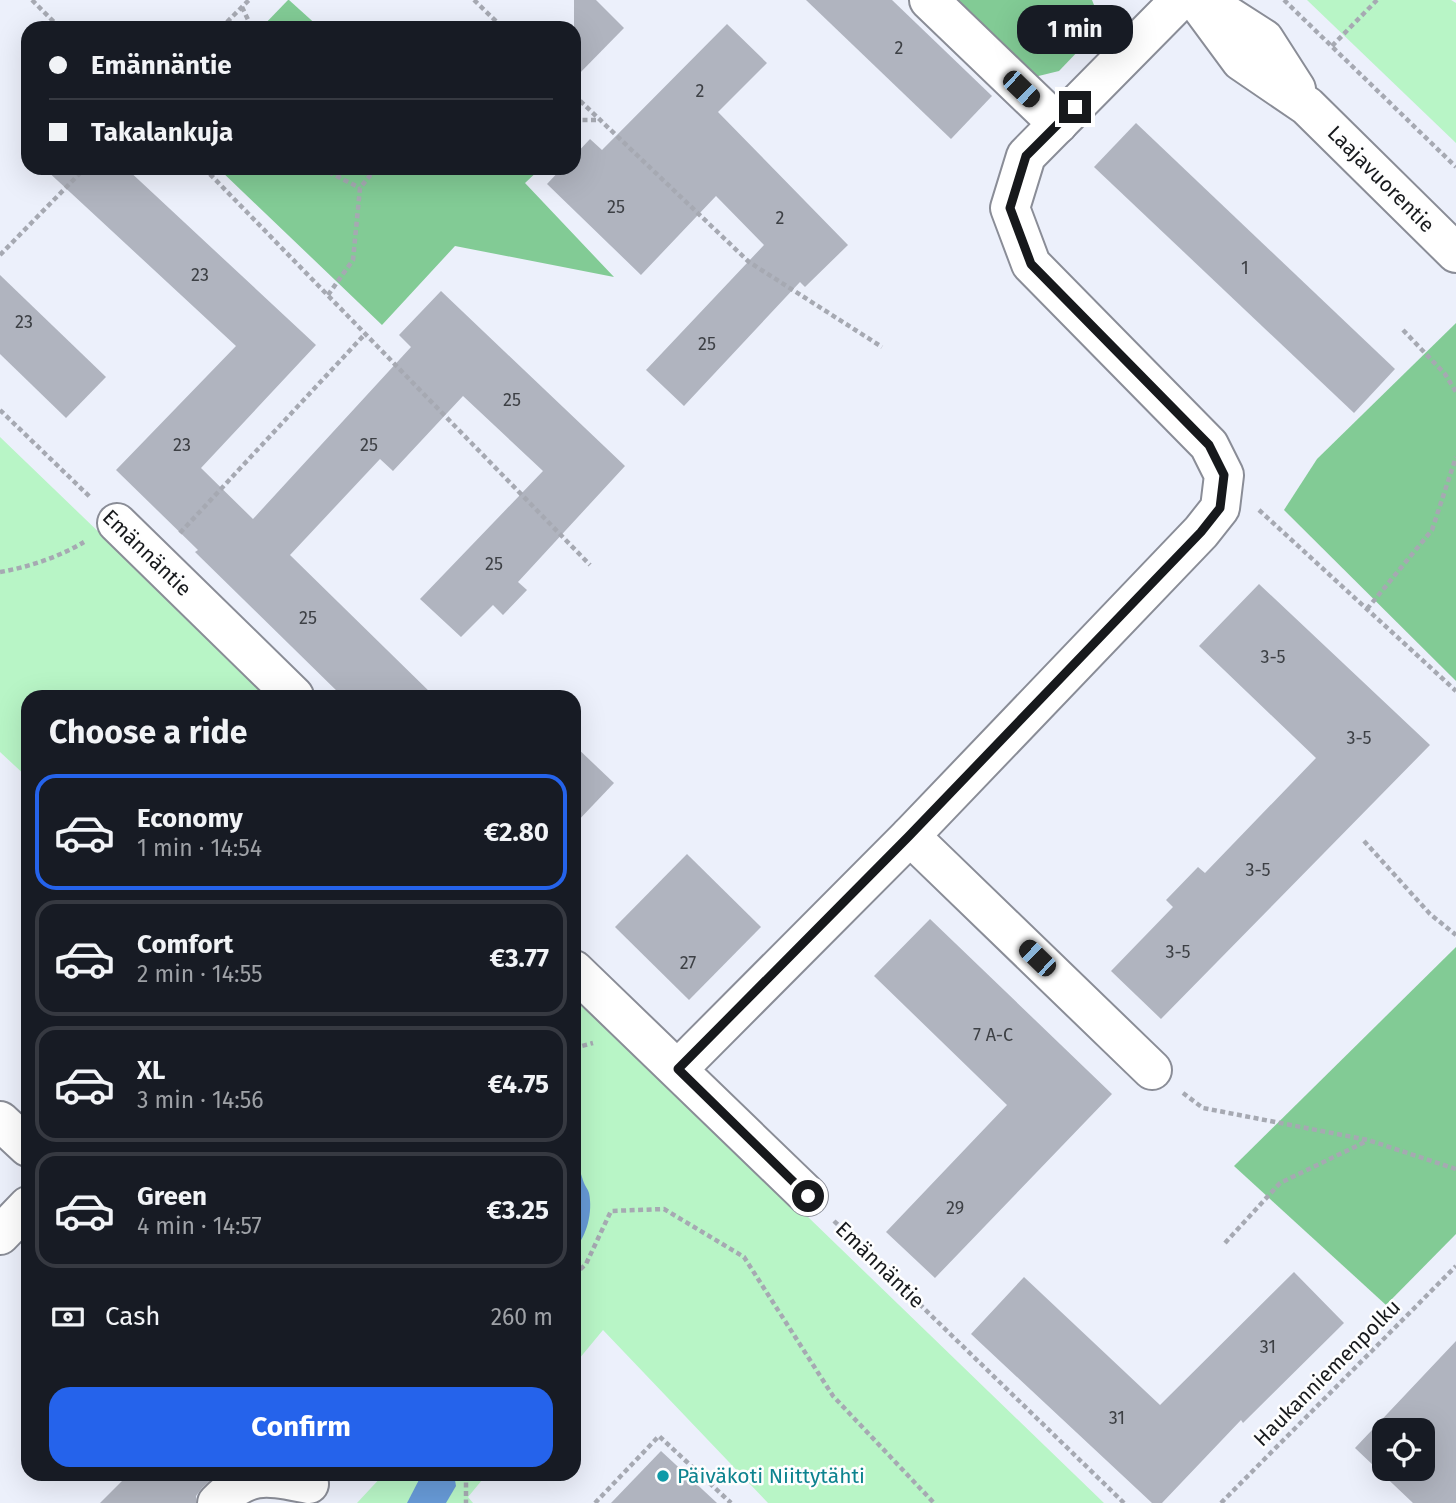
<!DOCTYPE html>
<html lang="en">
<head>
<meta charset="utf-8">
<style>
	body { margin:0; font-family:"Fira Sans",sans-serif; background:#242831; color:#f1f3f6; height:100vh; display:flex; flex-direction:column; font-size:26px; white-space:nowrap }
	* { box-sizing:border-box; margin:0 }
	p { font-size:23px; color:#9ea1a6 }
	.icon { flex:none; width:38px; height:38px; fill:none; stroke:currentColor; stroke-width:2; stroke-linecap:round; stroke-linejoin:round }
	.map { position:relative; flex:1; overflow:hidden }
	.sheet { position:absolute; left:21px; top:690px; width:560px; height:791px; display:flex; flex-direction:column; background:#171b24; border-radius:21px; box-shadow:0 7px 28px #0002 }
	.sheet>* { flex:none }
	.top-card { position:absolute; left:21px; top:21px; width:560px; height:154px; border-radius:21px; box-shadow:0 7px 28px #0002; display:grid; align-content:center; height:154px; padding:0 28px; background:#171b24 }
	.controls { position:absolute; left:1372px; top:1418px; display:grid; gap:14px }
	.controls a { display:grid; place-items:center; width:63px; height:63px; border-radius:14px; background:#171b24; box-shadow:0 7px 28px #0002; font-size:35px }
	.end { position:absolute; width:32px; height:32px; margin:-16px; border:9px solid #17191c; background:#fff; box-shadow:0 0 0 4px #fff }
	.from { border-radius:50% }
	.bubble { position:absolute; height:49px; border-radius:21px; background:#171b24; box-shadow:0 7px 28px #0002; font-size:23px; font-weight:700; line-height:49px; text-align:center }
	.car { position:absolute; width:21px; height:42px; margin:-21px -10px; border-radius:9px; box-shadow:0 0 5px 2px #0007; background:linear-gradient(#222 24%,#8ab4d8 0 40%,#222 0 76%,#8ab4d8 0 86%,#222 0) }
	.top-card b { display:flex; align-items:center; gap:24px; height:66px; font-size:26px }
	.top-card b+b { border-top:2px solid #363941 }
	.top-card i { width:18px; height:18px; background:#f1f3f6 }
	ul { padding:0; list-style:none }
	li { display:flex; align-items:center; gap:21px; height:116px; margin:0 14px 10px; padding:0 14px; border:4px solid #363941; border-radius:21px }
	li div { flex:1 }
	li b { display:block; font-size:26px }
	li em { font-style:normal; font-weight:700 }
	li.selected { border-color:#2563eb }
	li>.icon { width:63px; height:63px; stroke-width:1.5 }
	h2 { padding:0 28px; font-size:32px; line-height:84px }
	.pay { display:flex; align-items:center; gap:18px; height:77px; padding:0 28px; font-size:26px }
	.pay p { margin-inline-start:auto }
	.cta { display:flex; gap:14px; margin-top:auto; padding:14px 28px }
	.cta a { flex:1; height:80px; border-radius:21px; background:#2563eb; color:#fff; font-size:28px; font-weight:700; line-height:80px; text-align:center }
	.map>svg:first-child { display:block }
	.green { fill:#b8f5c6 }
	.forest { fill:#82cb95 }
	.water { fill:#679ad7 }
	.building { fill:#b0b4bf; fill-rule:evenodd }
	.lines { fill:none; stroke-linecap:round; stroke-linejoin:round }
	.minor-casing { stroke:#8a8d97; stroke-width:42 }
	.major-casing { stroke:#8a8d97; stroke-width:42 }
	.path { stroke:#a6a9b2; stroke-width:4.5; stroke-dasharray:5 3.5; stroke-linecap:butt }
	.minor { stroke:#fff; stroke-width:38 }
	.major { stroke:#fff; stroke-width:38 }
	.route { stroke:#17191c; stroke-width:9 }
	.culture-dot { fill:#0f9aa8; stroke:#fefefe; stroke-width:2.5 }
	.labels { text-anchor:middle; stroke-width:5; stroke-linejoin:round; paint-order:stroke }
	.number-label { font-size:18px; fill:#3d4045 }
	.street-label { font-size:21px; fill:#17191c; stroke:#fefefe }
	.culture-label { font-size:21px; fill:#0d838f; stroke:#fefefe; text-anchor:start }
</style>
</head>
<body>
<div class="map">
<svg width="1456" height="1503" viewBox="0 0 1456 1503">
	<rect width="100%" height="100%" fill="#ecf0fb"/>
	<g class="green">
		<polygon points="1307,0 1451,0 1456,3 1456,143"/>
		<polygon points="0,437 269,696 28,696 28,778 0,752"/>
		<polygon points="574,991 1104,1503 768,1503 603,1330 574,1365"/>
		<polygon points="384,1474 487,1474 468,1497 473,1503 357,1503"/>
	</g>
	<g class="forest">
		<polygon points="288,0 289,0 320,28 261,28"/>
		<polygon points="934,0 1092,0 1094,5 1082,47 1059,71 1022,80"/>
		<polygon points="218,168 541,168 525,183 614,277 455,246 382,325"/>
		<polygon points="1456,323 1456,681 1284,510 1317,459"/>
		<polygon points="1456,947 1456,1234 1386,1305 1234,1166"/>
	</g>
	<g class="water">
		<path d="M 574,1164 C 581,1170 581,1175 584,1183 C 585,1186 588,1189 589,1193 C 593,1212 587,1236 574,1250 Z"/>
		<polygon points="422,1474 454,1474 456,1486 446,1503 407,1503"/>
	</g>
	<g class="building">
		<polygon points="574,0 596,0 624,28 574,79"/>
		<polygon points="806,0 892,0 992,96 951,139"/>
		<polygon points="727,24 767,63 718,112 848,245 805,287 800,282 684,406 646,370 764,245 716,196 641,275 547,184 562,168 574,168 574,156 590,139 602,150"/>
		<polygon points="1136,123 1395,369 1354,413 1094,167"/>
		<polygon points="44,168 126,168 316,345 201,468 253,519 411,347 399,335 441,291 625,466 518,582 527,590 503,615 493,605 461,637 420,599 543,471 463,396 393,471 380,459 290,555 434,696 342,696 195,552 198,550 116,470 236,346"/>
		<polygon points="0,275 106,377 66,418 0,354"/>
		<polygon points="1259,584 1430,745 1161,1019 1111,971 1173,907 1166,900 1198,867 1205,873 1316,758 1199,646"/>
		<polygon points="574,745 614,783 574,825"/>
		<polygon points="687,854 761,927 689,1000 615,927"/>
		<polygon points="930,919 1112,1094 935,1278 886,1232 1007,1105 874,976"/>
		<polygon points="1294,1272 1344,1323 1243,1423 1241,1420 1162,1503 1152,1503 971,1334 1024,1277 1160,1405"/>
		<path d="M 1456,1341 L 1456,1503 L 1413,1503 L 1355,1448 ZM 1384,1430 L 1423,1430 L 1423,1468 L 1384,1468 Z"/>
		<polygon points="661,1451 717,1503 611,1503"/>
		<polygon points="129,1474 217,1474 202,1488 196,1496 196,1503 100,1503"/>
	</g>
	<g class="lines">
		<g class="minor-casing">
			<g id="minor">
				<polyline points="929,0 1058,124"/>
				<polyline points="117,523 294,696"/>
				<polyline points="910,836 1152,1070"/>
				<polyline points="574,970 808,1196"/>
				<polyline points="678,1069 910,836 1201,532 1220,508 1224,475 1209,445 1031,264 1010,208 1026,156 1180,0"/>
				<polyline points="0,1121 28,1147"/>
				<polyline points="0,1235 28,1206"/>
				<path d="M 217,1503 C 249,1470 267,1476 309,1484"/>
			</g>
		</g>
		<g class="major-casing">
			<g id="major">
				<polyline points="1196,0 1241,61 1307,106 1456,253"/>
				<polyline points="1211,5 1264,39 1296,89"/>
			</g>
		</g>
		<g class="path">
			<polyline points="32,0 60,28"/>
			<polyline points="474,0 503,28"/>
			<polyline points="1284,0 1456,167"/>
			<polyline points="242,7 252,28"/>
			<polyline points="221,28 249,0"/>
			<polyline points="1332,46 1377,0"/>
			<polyline points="574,95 749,262 882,347"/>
			<polyline points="574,120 599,120"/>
			<polyline points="204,168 590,565"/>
			<polyline points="321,168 360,188"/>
			<polyline points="0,255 85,168"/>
			<polyline points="328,295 353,260 360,188 376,168"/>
			<polyline points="1403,330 1445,374 1456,392"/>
			<polyline points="0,410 90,497"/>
			<polyline points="1259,510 1456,691"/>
			<polyline points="180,533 365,334"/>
			<path d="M 0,572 C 29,567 59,557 84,542"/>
			<polyline points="1367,609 1432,530 1456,457"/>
			<polyline points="1364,841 1430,914 1456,935"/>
			<polyline points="574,1048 593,1043"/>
			<polyline points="1183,1093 1203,1108 1368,1140 1456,1169"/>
			<polyline points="834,1221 1124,1503"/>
			<polyline points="1225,1243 1280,1183 1367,1141"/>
			<polyline points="574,1275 586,1264 611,1211 664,1209 744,1257 833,1396 934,1503"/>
			<polyline points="466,1474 466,1503"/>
			<polyline points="595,1503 659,1436 731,1503"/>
			<polyline points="1221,1503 1456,1266"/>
		</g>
		<use href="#minor" class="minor"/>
		<use href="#major" class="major"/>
	</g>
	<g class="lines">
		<polyline class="route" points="808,1196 678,1069 909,836 1201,532 1220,508 1224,475 1209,445 1031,264 1010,208 1026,156 1075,107"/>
	</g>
	<circle class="culture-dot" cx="663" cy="1476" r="7"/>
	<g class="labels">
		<g class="number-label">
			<text x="899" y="54">2</text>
			<text x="700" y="97">2</text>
			<text x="616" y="213">25</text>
			<text x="780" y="224">2</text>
			<text x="1245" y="274">1</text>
			<text x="200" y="281">23</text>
			<text x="24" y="328">23</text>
			<text x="707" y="350">25</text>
			<text x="512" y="406">25</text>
			<text x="182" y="451">23</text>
			<text x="369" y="451">25</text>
			<text x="494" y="570">25</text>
			<text x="308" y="624">25</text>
			<text x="1273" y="663">3-5</text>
			<text x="1359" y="744">3-5</text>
			<text x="1258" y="876">3-5</text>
			<text x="1178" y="958">3-5</text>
			<text x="688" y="969">27</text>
			<text x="993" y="1041">7 A-C</text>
			<text x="955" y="1214">29</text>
			<text x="1268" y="1353">31</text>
			<text x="1117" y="1424">31</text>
		</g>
		<g class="street-label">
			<text transform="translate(1381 179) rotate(45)" y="7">Laajavuorentie</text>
			<text transform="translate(147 553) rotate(44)" y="7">Emännäntie</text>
			<text transform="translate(880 1265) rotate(44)" y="7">Emännäntie</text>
			<text transform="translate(1327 1373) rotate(-45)" y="7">Haukanniemenpolku</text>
		</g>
		<g class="culture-label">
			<text x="677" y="1483">Päiväkoti Niittytähti</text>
		</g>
	</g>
</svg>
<div class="controls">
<a><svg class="icon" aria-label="locate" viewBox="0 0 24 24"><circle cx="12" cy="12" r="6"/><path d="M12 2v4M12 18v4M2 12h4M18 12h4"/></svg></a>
</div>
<i class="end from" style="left:808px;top:1196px"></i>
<i class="end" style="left:1075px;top:107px"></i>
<div class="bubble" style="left:1017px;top:5px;width:116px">1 min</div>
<i class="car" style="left:1021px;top:89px;rotate:134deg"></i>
<i class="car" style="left:1037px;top:958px;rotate:314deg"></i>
<div class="top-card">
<b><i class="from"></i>Emännäntie</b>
<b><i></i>Takalankuja</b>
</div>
<section class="sheet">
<h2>Choose a ride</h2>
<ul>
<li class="selected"><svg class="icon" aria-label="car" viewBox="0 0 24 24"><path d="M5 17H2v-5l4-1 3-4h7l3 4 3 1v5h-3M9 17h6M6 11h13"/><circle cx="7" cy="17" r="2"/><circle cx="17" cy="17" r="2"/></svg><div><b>Economy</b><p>1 min · 14:54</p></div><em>€2.80</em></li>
<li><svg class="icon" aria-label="car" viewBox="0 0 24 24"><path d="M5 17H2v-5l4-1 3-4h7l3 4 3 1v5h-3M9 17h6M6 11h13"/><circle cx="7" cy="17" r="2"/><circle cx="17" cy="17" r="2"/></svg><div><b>Comfort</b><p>2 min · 14:55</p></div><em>€3.77</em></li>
<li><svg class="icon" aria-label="car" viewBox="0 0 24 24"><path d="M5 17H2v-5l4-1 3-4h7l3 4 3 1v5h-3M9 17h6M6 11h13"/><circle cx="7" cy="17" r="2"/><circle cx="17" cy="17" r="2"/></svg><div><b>XL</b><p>3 min · 14:56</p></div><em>€4.75</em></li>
<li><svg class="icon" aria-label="car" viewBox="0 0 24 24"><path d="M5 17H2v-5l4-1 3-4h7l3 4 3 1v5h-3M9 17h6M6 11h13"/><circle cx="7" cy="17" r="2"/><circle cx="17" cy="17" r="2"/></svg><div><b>Green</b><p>4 min · 14:57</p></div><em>€3.25</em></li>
</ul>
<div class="pay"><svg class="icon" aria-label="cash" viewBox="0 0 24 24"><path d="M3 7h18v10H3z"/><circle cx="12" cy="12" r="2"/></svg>Cash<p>260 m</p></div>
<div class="cta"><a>Confirm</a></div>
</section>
</div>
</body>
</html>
